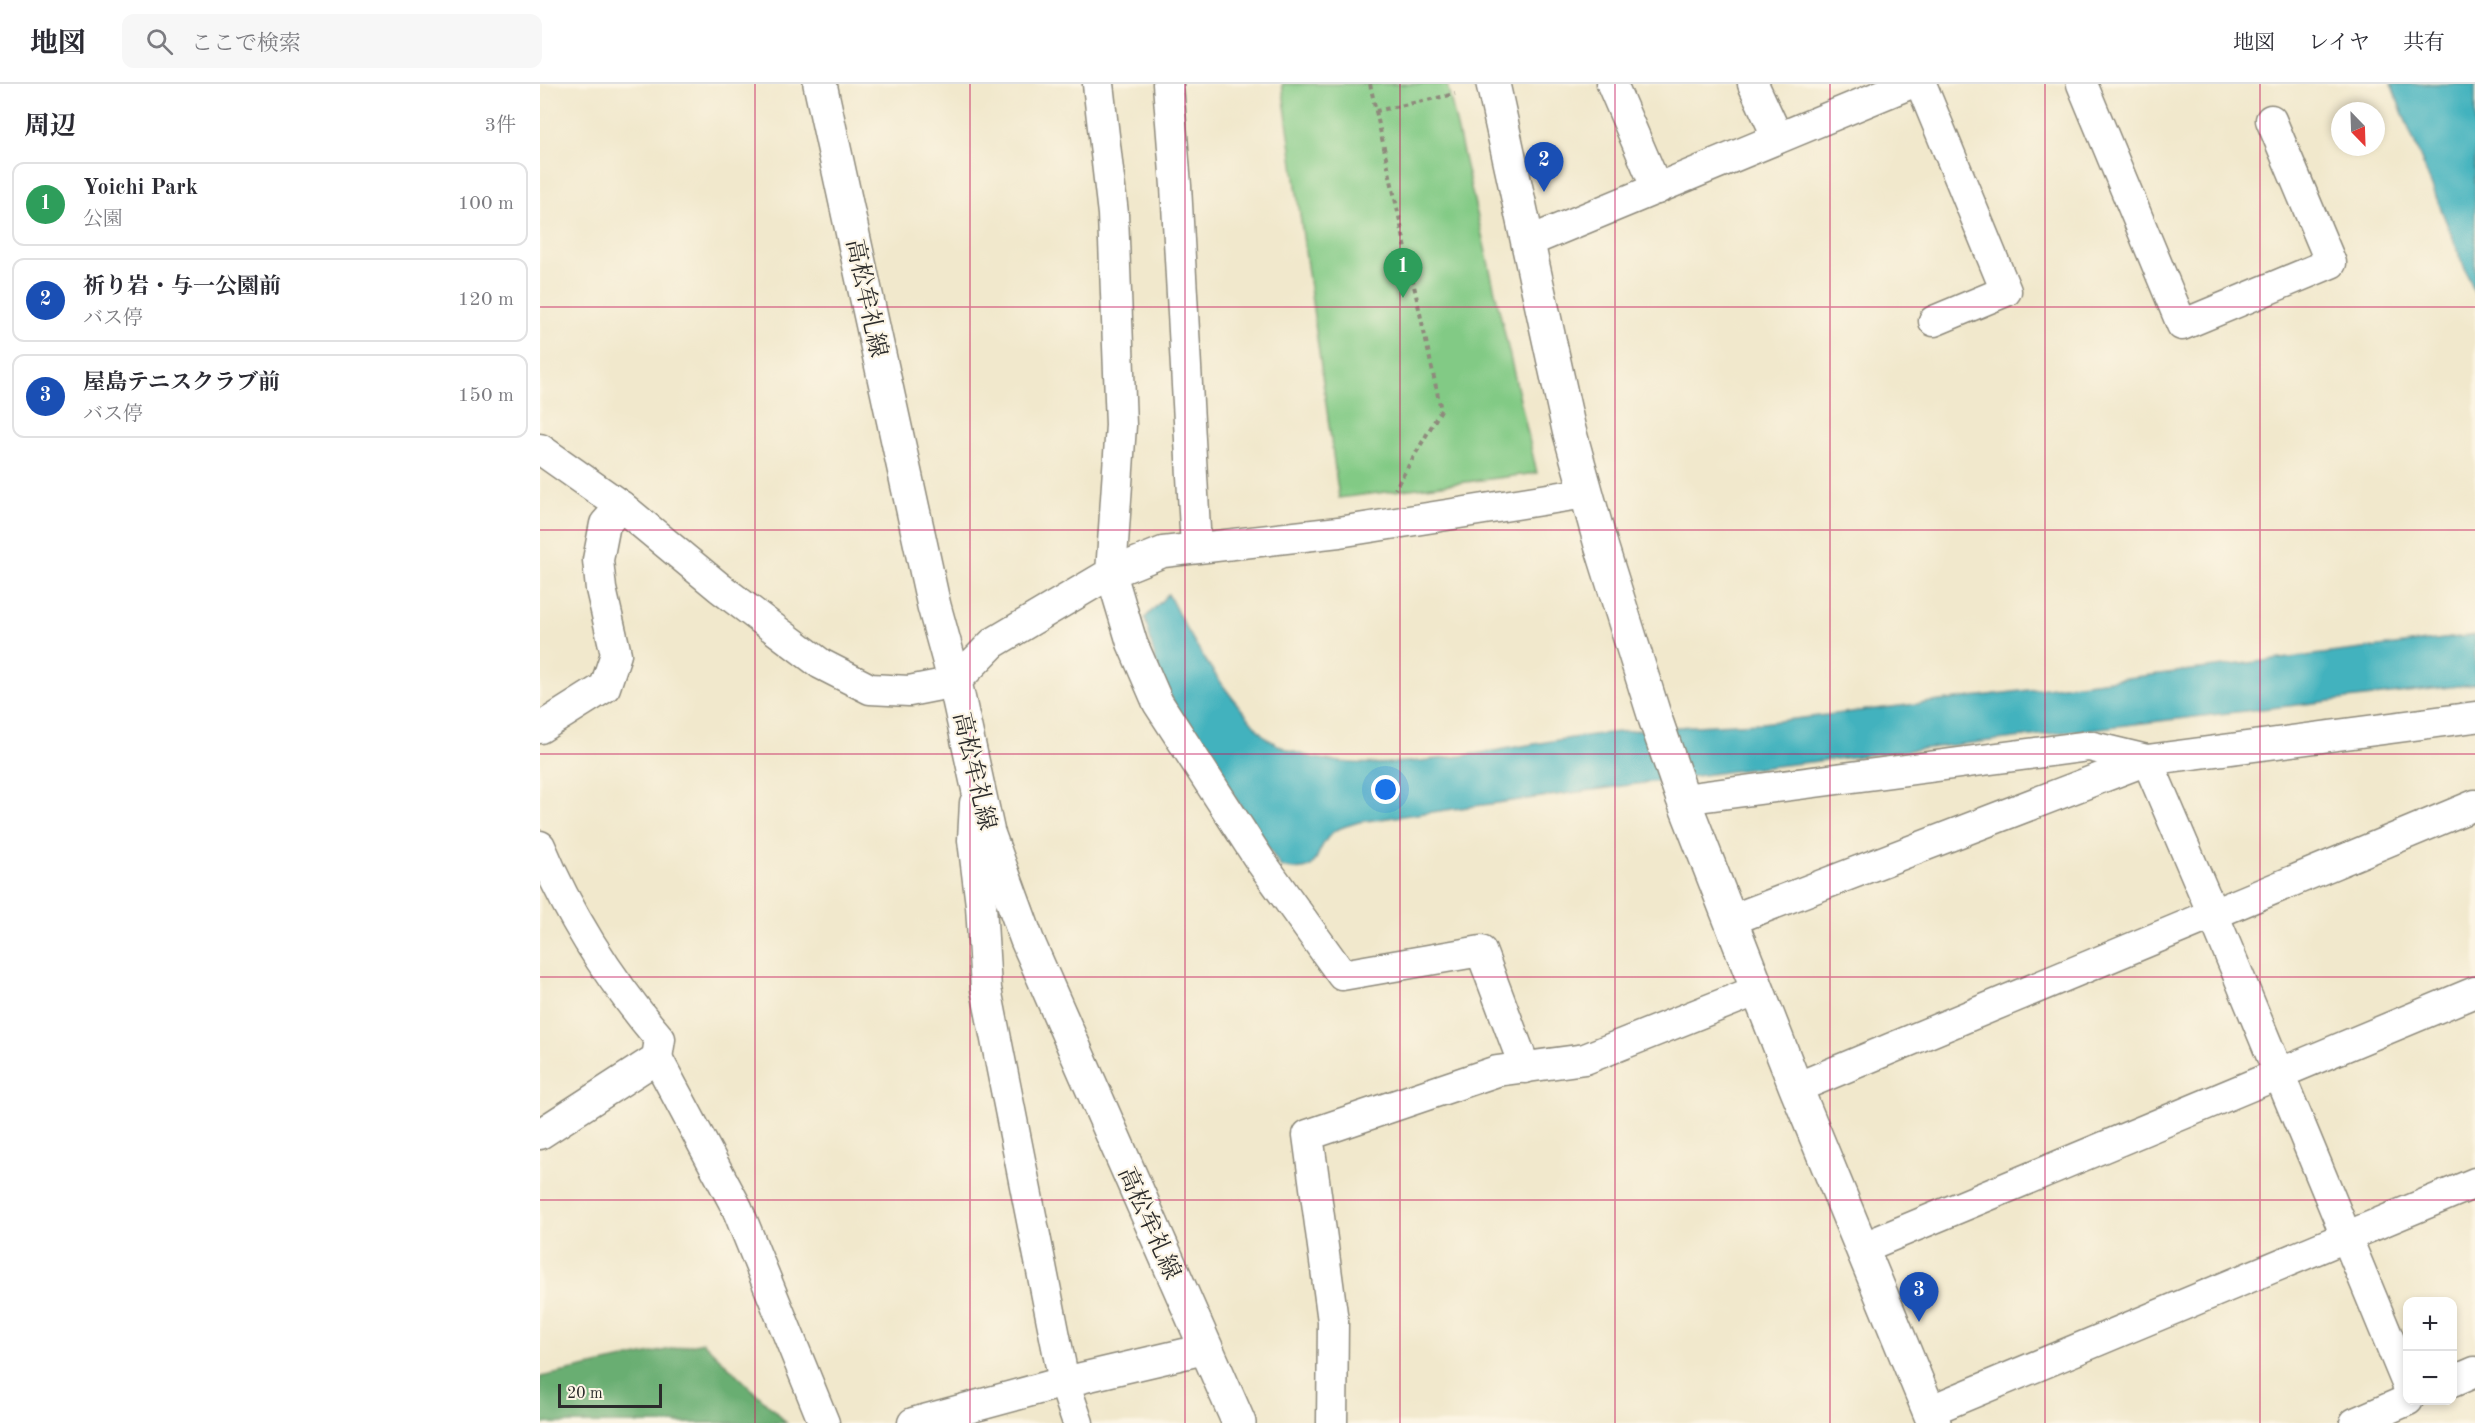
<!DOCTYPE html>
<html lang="ja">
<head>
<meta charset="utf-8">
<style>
	:root { --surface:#fff; --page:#f7f7f7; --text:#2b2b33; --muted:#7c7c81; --line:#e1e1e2; --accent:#0b8043 }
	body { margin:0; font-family:"Old Standard TT","Noto Serif JP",serif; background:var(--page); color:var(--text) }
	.controls { position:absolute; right:18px; bottom:18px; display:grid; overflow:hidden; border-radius:12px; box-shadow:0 3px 9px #0003 }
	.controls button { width:54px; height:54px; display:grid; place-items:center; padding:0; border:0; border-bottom:2px solid var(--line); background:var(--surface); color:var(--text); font:30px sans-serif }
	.compass { position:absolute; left:1791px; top:18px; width:54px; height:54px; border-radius:50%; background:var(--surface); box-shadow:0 3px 9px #0003; rotate:157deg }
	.scale { position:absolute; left:18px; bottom:15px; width:104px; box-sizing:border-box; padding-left:6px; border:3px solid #2b2b2b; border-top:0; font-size:16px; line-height:21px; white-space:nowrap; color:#2b2b2b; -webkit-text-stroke:4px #fcf5e5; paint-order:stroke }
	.you { position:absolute; left:846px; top:706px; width:21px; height:21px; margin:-15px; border:4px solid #fff; border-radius:50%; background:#1a73e8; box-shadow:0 0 0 9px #1a73e833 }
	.badge { display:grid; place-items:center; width:39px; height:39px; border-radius:50%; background:var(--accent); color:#fff; font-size:20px; font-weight:700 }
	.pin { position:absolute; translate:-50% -50px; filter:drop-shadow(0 2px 3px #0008) }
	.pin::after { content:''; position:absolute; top:32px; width:21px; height:18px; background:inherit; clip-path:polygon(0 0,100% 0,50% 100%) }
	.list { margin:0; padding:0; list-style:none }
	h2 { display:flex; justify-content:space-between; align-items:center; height:78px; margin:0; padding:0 24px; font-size:26px }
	h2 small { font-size:20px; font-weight:400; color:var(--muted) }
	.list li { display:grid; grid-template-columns:39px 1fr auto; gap:18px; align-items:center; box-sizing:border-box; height:84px; margin:0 12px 12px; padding:0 12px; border:2px solid var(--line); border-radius:12px }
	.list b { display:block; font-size:22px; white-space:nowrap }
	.list p { margin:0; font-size:20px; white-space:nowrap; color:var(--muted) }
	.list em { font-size:20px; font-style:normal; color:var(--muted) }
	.icon { flex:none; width:33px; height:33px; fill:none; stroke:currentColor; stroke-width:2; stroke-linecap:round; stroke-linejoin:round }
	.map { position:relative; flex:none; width:1935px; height:1339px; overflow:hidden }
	header { display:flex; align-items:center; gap:36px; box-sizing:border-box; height:84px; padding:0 30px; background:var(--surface); border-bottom:2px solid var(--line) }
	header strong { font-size:28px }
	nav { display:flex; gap:33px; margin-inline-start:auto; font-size:21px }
	.search { width:420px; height:54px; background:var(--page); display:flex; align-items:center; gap:15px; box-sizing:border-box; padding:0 21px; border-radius:12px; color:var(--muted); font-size:22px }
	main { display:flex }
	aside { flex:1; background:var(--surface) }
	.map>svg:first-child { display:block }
	.green { fill:#82ca85; stroke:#567a58; stroke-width:1.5 }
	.forest { fill:#69ae72; stroke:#4a6c4e; stroke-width:1.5 }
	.water { fill:#43b2be; stroke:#376e74; stroke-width:1.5 }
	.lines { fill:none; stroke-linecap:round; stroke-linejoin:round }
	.minor-casing { stroke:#8e8a7c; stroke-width:33 }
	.tertiary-casing { stroke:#8e8a7c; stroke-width:36 }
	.primary-casing { stroke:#8e8a7c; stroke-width:36 }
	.path { stroke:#8e8a7c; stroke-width:4; stroke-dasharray:4.5 4.5; stroke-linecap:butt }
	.minor { stroke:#fff; stroke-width:30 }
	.tertiary { stroke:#fff; stroke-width:33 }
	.primary { stroke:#fff; stroke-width:33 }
	.grid { fill:none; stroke:#c2185b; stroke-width:1.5; stroke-opacity:0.55 }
	.labels { text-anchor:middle; stroke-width:4.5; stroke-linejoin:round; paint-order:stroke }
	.street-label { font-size:24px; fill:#2b2b2b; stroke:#fcf5e5 }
</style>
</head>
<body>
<header>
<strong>地図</strong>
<div class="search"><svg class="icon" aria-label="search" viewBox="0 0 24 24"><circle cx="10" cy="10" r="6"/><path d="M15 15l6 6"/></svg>ここで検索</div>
<nav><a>地図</a><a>レイヤ</a><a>共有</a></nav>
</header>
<main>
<aside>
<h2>周辺<small>3件</small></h2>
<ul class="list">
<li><span class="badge" style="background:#2e9e5b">1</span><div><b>Yoichi Park</b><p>公園</p></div><em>100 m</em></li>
<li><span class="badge" style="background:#1a4fb4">2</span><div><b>祈り岩・与一公園前</b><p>バス停</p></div><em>120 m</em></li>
<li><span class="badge" style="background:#1a4fb4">3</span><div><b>屋島テニスクラブ前</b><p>バス停</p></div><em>150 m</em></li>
</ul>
</aside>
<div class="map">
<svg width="1935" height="1339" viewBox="0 0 1935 1339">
	<rect width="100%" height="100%" fill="#fcf5e5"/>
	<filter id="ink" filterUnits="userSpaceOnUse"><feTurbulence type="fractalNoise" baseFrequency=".0167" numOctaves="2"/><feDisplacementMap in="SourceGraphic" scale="12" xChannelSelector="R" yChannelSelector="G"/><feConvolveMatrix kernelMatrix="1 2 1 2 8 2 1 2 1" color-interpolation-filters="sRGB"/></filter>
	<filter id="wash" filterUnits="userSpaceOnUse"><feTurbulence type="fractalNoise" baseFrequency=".008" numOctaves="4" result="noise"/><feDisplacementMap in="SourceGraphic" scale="24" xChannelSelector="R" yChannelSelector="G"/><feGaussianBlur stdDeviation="1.35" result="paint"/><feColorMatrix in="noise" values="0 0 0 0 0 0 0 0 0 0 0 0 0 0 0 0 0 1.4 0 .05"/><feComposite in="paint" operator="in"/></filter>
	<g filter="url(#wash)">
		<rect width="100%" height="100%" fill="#f1e8cc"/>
		<path class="green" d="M 742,0 L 907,0 L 997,389 L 799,414 Z"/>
		<path class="forest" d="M 163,1258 L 247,1339 L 0,1339 L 0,1293 Z"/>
		<g class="water">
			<path d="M 1851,0 L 1935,0 L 1935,210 Z"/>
			<path d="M 628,510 C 651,555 674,593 707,632 C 713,639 720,650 728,655 C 804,706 958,663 1045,652 C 1103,644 1163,641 1222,639 L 1935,551 L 1935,600 L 1185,688 L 819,738 C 811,741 798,743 792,749 C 769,771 785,793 741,783 L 636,625 L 616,579 L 605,534 Z"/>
		</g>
	</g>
	<g filter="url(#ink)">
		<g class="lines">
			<defs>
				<g id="minor">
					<path d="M 628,0 L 636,102 L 656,464"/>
					<path d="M 1072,0 L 1117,105"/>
					<path d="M 1213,0 L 1238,54"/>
					<path d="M 1381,0 L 1466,207 L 1394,237"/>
					<path d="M 1542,0 L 1642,241 L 1791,179 L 1731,36"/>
					<path d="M 988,158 L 1369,0"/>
					<path d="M 0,365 L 81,422 L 180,504 L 281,580 L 330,605 L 369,607 L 415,598 L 453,559 L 571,489 L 581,341 L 573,130 L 558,0"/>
					<path d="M 0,644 L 65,603 L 76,570 L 61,505 L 58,476 L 65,440 L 81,422"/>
					<path d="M 1143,715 L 1549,662 L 1607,676 L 1673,830 L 1868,1302"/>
					<path d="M 435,719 L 433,756 L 441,821 L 446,905 L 524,1298 L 538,1339"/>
					<path d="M 0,762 C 30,834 70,896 120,955 L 117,974"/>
					<path d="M 1191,836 L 1607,676 L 1935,633"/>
					<path d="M 985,984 L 941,867 L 802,891 L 721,778 L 618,619 L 592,559 L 571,489 L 623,468 L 799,448 L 1046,409"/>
					<path d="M 1256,1004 L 1935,721"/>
					<path d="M 0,1050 L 117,974 L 197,1124 L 284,1339"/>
					<path d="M 1322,1164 L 1935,908"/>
					<path d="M 1912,1298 L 1935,1288"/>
					<path d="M 1389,1327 L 1935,1099"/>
					<path d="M 373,1339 L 524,1298 L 665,1265"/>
					<path d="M 792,1339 L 793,1237 L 768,1051 L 957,987 L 1045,975 L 1218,906"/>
					<path d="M 1815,1339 L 1868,1316"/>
				</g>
				<path id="tertiary" d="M 953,0 L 1029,346 L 1061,461 L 1115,634 L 1143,715 L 1256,1004 L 1394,1339"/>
				<path id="primary" d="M 280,0 L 394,522 L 415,598 L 448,749 L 487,856 L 699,1339"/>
			</defs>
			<use href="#minor" class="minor-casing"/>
			<use href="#tertiary" class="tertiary-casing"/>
			<use href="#primary" class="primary-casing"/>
			<g class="path">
				<path d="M 830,0 L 836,27 L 915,10"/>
				<path d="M 836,27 L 901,326 L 855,405"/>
			</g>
			<use href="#minor" class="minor"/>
			<use href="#tertiary" class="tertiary"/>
			<use href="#primary" class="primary"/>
		</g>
	</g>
	<path class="grid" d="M 215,0 L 215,1339M 430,0 L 430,1339M 645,0 L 645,1339M 860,0 L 860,1339M 1075,0 L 1075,1339M 1290,0 L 1290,1339M 1505,0 L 1505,1339M 1720,0 L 1720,1339M 0,223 L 1935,223M 0,446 L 1935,446M 0,670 L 1935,670M 0,893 L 1935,893M 0,1116 L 1935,1116"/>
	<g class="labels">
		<g class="street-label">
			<text transform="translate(327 214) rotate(78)" y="8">高松牟礼線</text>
			<text transform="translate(435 687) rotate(77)" y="8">高松牟礼線</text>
			<text transform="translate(610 1139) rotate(66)" y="8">高松牟礼線</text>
		</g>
	</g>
</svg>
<div class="controls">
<button>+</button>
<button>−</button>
</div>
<svg class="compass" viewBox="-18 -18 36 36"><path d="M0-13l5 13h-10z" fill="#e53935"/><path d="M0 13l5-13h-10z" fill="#7c7c81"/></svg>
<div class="scale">20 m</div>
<div class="you"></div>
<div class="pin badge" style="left:863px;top:214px;background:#2e9e5b">1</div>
<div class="pin badge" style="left:1004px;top:108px;background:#1a4fb4">2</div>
<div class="pin badge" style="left:1379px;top:1238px;background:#1a4fb4">3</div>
</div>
</main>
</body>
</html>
